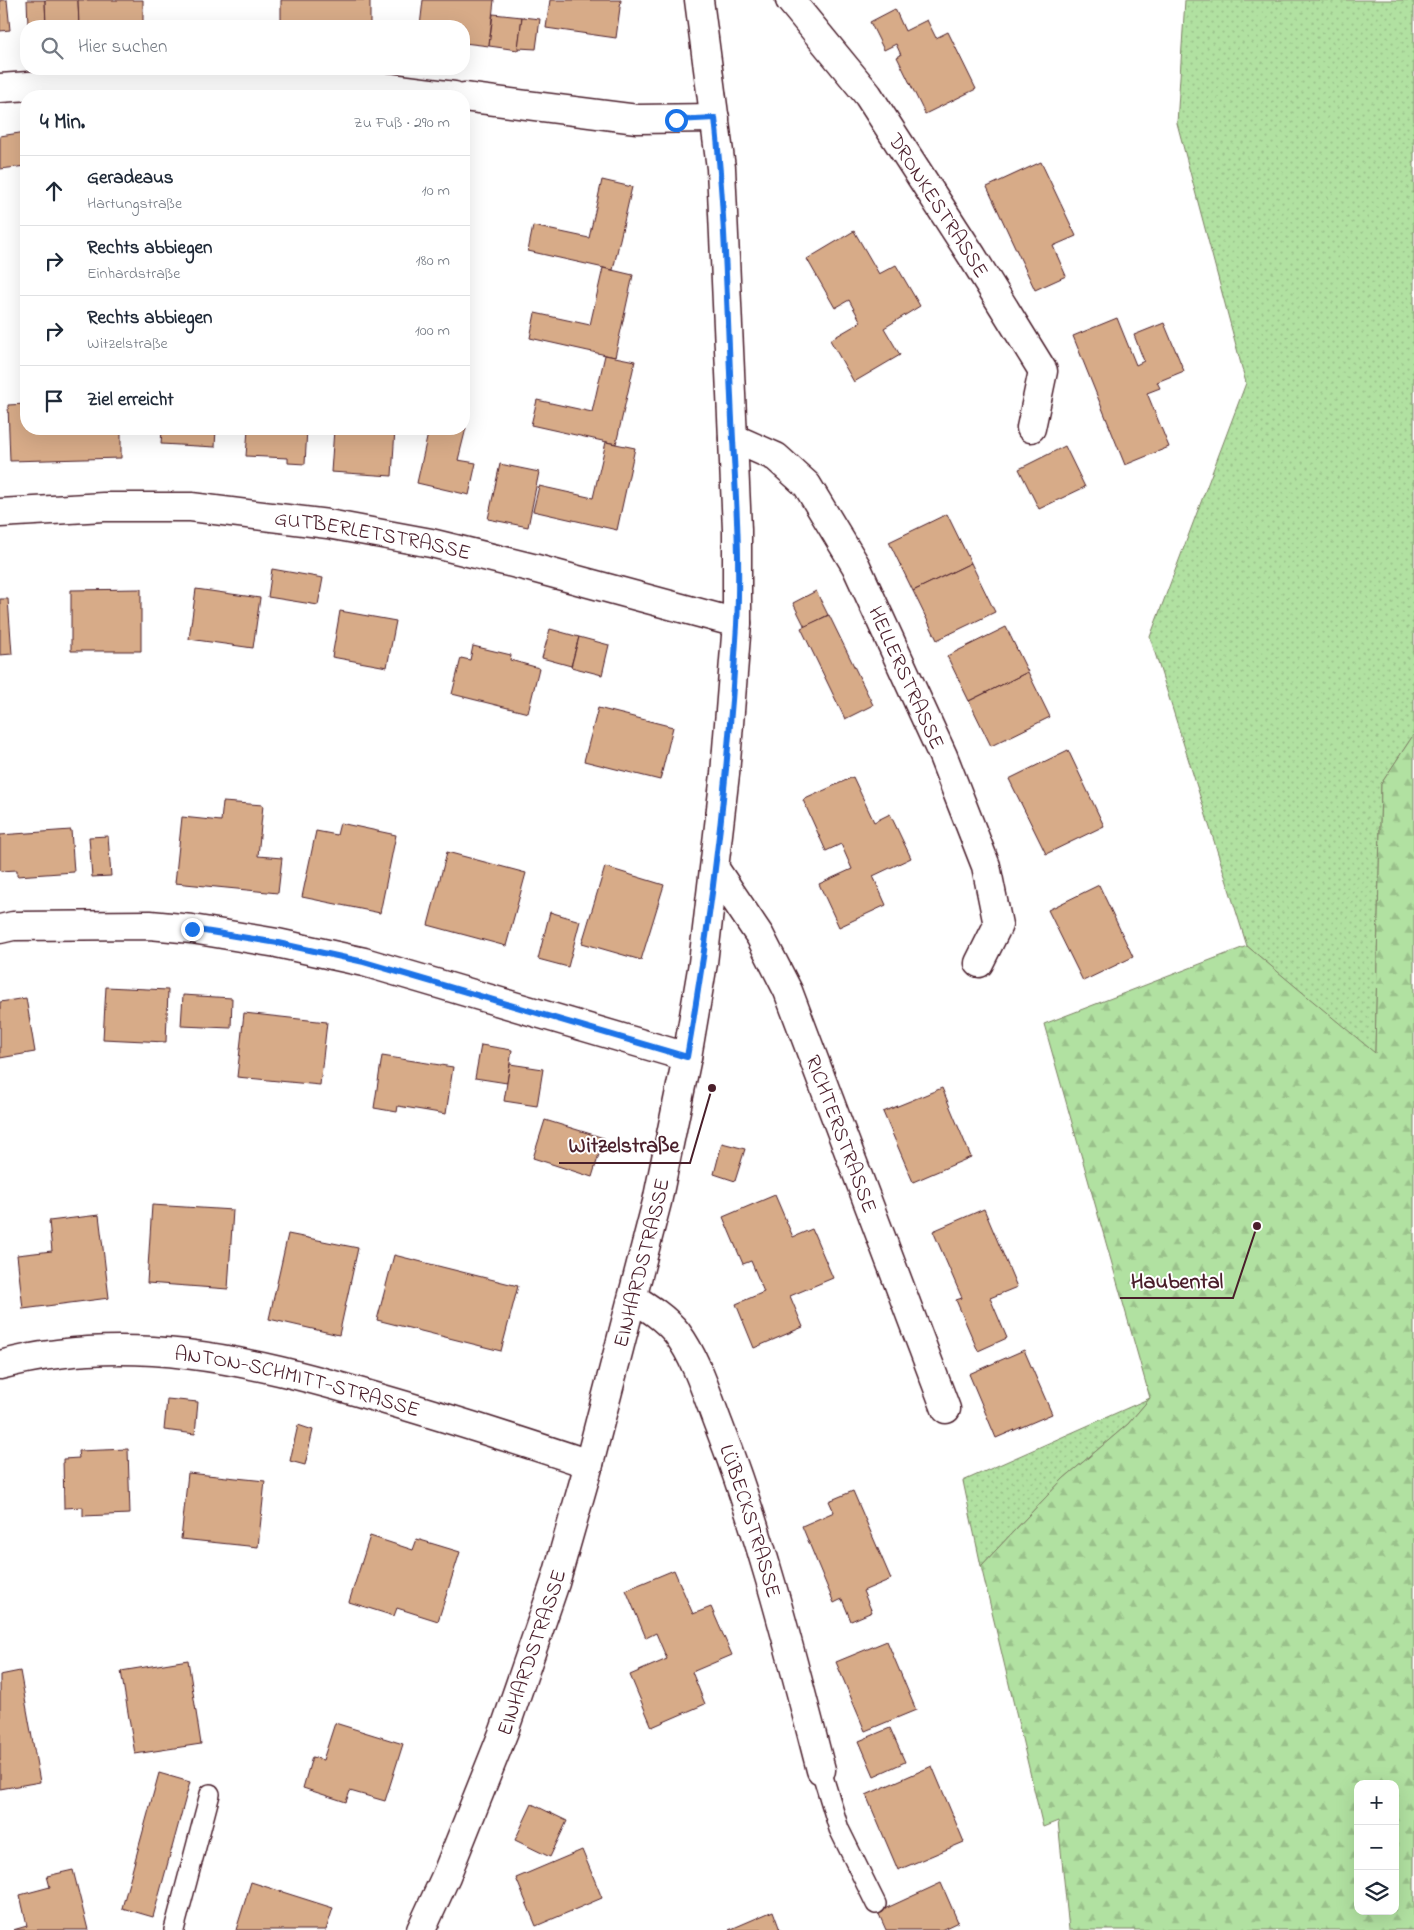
<!DOCTYPE html>
<html lang="de">
<head>
<meta charset="utf-8">
<style>
	:root { --surface:#fff; --page:#f6f6f7; --text:#1f2937; --muted:#747a83; --line:#e0e1e3 }
	body { margin:0; font-family:"Indie Flower",sans-serif; background:var(--page); color:var(--text) }
	.controls { position:absolute; right:15px; bottom:15px; display:grid; overflow:hidden; border-radius:10px; box-shadow:0 5px 20px #0002 }
	.controls button { width:45px; height:45px; display:grid; place-items:center; padding:0; border:0; border-bottom:1px solid var(--line); background:var(--surface); color:var(--text); font:25px sans-serif }
	.stop { position:absolute; width:15px; height:15px; margin:-11px; border:4px solid #1a73e8; border-radius:50%; background:#fff }
	.stop.end { background:#1a73e8; border-color:#fff; box-shadow:0 1px 5px #0008 }
	.list { margin:0; padding:0; list-style:none }
	h2 { display:flex; justify-content:space-between; align-items:center; height:65px; margin:0; padding:0 20px; font-size:21px }
	h2 small { font-size:16px; font-weight:400; color:var(--muted) }
	.list li { display:grid; grid-template-columns:32px 1fr auto; gap:15px; align-items:center; box-sizing:border-box; height:70px; padding:0 20px; border-top:1px solid var(--line) }
	.list b { display:block; font-size:19px; white-space:nowrap }
	.list p { margin:0; font-size:16px; white-space:nowrap; color:var(--muted) }
	.list em { font-size:16px; font-style:normal; color:var(--muted) }
	.icon { flex:none; width:28px; height:28px; fill:none; stroke:currentColor; stroke-width:2; stroke-linecap:round; stroke-linejoin:round }
	.map { position:relative; flex:none; width:1414px; height:1930px; overflow:hidden }
	.search { position:absolute; background:var(--surface); box-shadow:0 5px 20px #0002; left:20px; top:20px; width:450px; height:55px; display:flex; align-items:center; gap:12px; box-sizing:border-box; padding:0 18px; border-radius:20px; color:var(--muted); font-size:19px }
	.panel { position:absolute; background:var(--surface); box-shadow:0 5px 20px #0002; left:20px; top:90px; width:450px; height:345px; border-radius:20px }
	.map>svg:first-child { display:block }
	.green { fill:url(#green-dots); stroke:#7e8066 }
	.forest { fill:url(#forest-firs); stroke:#7e8066; fill-rule:evenodd }
	.building { fill:#d7ab88; stroke:#4a1f2b }
	.lines { fill:none; stroke-linecap:round; stroke-linejoin:round }
	.lane-casing { stroke:#4a1f2b; stroke-width:22 }
	.street-casing { stroke:#4a1f2b; stroke-width:31 }
	.lane { stroke:#fff; stroke-width:19 }
	.street { stroke:#fff; stroke-width:28 }
	.route { stroke:#1a73e8; stroke-width:6 }
	.labels { text-anchor:middle; stroke-width:4; stroke-linejoin:round; paint-order:stroke }
	.street-label { font-size:21px; fill:#4a1f2b; stroke:#fff }
	.leader { fill:none; stroke:#4a1f2b; stroke-width:2 }
	.callout-dot { fill:#4a1f2b; stroke:#fff; stroke-width:2 }
	.callout-label { font-size:22px; text-anchor:middle; font-weight:bold; fill:#4a1f2b; stroke:#fff; stroke-width:4; stroke-linejoin:round; paint-order:stroke }
</style>
</head>
<body>
<div class="map">
<svg width="1414" height="1930" viewBox="0 0 1414 1930">
	<defs>
		<pattern id="green-dots" width="8" height="8" patternUnits="userSpaceOnUse" patternTransform="scale(1.25)"><rect width="8" height="8" fill="#b1e1a1"/><path d="M2 2h.1M6 6h.1" fill="none" stroke="#9ac18b" stroke-width="1.8" stroke-linecap="round"/></pattern>
		<pattern id="forest-firs" width="22" height="20" patternUnits="userSpaceOnUse" patternTransform="scale(1.25)"><rect width="22" height="20" fill="#b1e1a1"/><path d="M5 1l3.5 6h-7zM16 11l3.5 6h-7z" fill="#9ac18b"/></pattern>
	</defs>
	<rect width="100%" height="100%" fill="#fff"/>
	<filter id="ink" filterUnits="userSpaceOnUse"><feTurbulence type="fractalNoise" baseFrequency=".02" numOctaves="2"/><feDisplacementMap in="SourceGraphic" scale="10" xChannelSelector="R" yChannelSelector="G"/><feConvolveMatrix kernelMatrix="1 2 1 2 8 2 1 2 1" color-interpolation-filters="sRGB"/></filter>
	<g filter="url(#ink)">
		<g class="green">
			<path d="M 1185,0 L 1414,0 L 1414,734 L 1381,784 L 1375,1054 L 1247,946 L 1150,637 L 1246,383 L 1177,123 Z"/>
			<path d="M 1150,1398 L 1128,1424 L 1063,1479 L 981,1566 L 963,1481 Z"/>
		</g>
		<path class="forest" d="M 1414,734 L 1414,1930 L 1069,1930 L 1058,1821 L 1043,1827 L 981,1566 L 1063,1479 L 1128,1424 L 1150,1398 L 1044,1024 L 1247,946 L 1375,1053 L 1381,784 ZM 1358,1784 L 1395,1784 L 1395,1911 L 1358,1911 Z"/>
		<g class="building">
			<path d="M 0,0 L 7,0 L 10,30 L 0,31 Z"/>
			<path d="M 27,0 L 45,0 L 46,26 L 28,26 Z"/>
			<path d="M 45,0 L 78,0 L 79,26 L 46,26 Z"/>
			<path d="M 78,0 L 143,0 L 143,23 L 79,26 Z"/>
			<path d="M 281,0 L 370,0 L 370,26 L 281,25 Z"/>
			<path d="M 423,0 L 494,0 L 489,46 L 464,43 L 464,26 L 420,26 Z"/>
			<path d="M 550,0 L 621,0 L 616,38 L 546,28 Z"/>
			<path d="M 895,9 L 905,31 L 927,20 L 936,38 L 948,32 L 976,89 L 925,114 L 897,57 L 901,55 L 896,44 L 884,50 L 870,22 Z"/>
			<path d="M 493,14 L 522,17 L 518,50 L 489,46 Z"/>
			<path d="M 522,17 L 540,19 L 536,49 L 518,48 Z"/>
			<path d="M 26,132 L 26,166 L 0,169 L 0,136 Z"/>
			<path d="M 1041,162 L 1076,236 L 1053,246 L 1066,276 L 1035,290 L 987,187 Z"/>
			<path d="M 602,180 L 632,187 L 613,270 L 528,251 L 533,226 L 589,238 Z"/>
			<path d="M 854,231 L 879,274 L 896,265 L 920,306 L 884,328 L 900,355 L 854,382 L 830,340 L 861,322 L 849,300 L 835,308 L 807,259 Z"/>
			<path d="M 603,268 L 633,275 L 615,357 L 530,338 L 535,313 L 590,325 Z"/>
			<path d="M 1117,318 L 1136,365 L 1144,361 L 1134,335 L 1164,323 L 1184,371 L 1157,382 L 1160,388 L 1147,393 L 1169,447 L 1125,465 L 1073,336 Z"/>
			<path d="M 605,355 L 635,361 L 616,444 L 531,425 L 537,400 L 592,412 Z"/>
			<path d="M 26,404 L 26,429 L 121,429 L 121,458 L 10,461 L 8,405 Z"/>
			<path d="M 464,427 L 466,428 L 458,460 L 476,463 L 469,495 L 417,483 L 429,429 Z"/>
			<path d="M 162,429 L 216,429 L 215,447 L 161,444 Z"/>
			<path d="M 248,429 L 307,429 L 305,464 L 288,463 L 288,458 L 246,456 Z"/>
			<path d="M 334,429 L 395,429 L 392,476 L 331,472 Z"/>
			<path d="M 606,442 L 635,448 L 617,530 L 533,511 L 539,486 L 593,498 Z"/>
			<path d="M 1065,446 L 1085,487 L 1039,509 L 1019,469 Z"/>
			<path d="M 500,464 L 539,472 L 528,527 L 488,519 Z"/>
			<path d="M 947,514 L 971,563 L 913,591 L 889,542 Z"/>
			<path d="M 971,563 L 995,612 L 937,640 L 913,591 Z"/>
			<path d="M 272,569 L 323,578 L 318,605 L 268,597 Z"/>
			<path d="M 141,589 L 141,651 L 71,651 L 71,590 Z"/>
			<path d="M 196,589 L 260,598 L 253,648 L 189,639 Z"/>
			<path d="M 816,591 L 828,615 L 805,627 L 793,603 Z"/>
			<path d="M 0,599 L 8,599 L 12,654 L 0,655 Z"/>
			<path d="M 340,611 L 396,621 L 387,667 L 332,657 Z"/>
			<path d="M 829,615 L 873,705 L 845,719 L 801,628 Z"/>
			<path d="M 1006,627 L 1028,672 L 969,701 L 947,656 Z"/>
			<path d="M 550,629 L 579,637 L 571,666 L 542,658 Z"/>
			<path d="M 579,637 L 609,645 L 602,675 L 571,667 Z"/>
			<path d="M 473,646 L 511,655 L 510,660 L 539,668 L 528,713 L 452,694 L 461,658 L 470,660 Z"/>
			<path d="M 1028,672 L 1050,717 L 991,746 L 969,701 Z"/>
			<path d="M 598,708 L 673,727 L 660,780 L 584,761 Z"/>
			<path d="M 1068,750 L 1104,826 L 1046,854 L 1009,779 Z"/>
			<path d="M 853,777 L 874,822 L 890,814 L 911,858 L 873,876 L 886,905 L 839,927 L 819,884 L 852,869 L 841,844 L 826,851 L 803,800 Z"/>
			<path d="M 223,802 L 263,805 L 258,856 L 282,858 L 278,893 L 175,883 L 182,817 L 221,821 Z"/>
			<path d="M 340,823 L 396,835 L 380,913 L 302,897 L 316,831 L 337,835 Z"/>
			<path d="M 71,830 L 74,872 L 17,876 L 17,870 L 0,871 L 0,835 Z"/>
			<path d="M 108,836 L 111,876 L 92,877 L 89,837 Z"/>
			<path d="M 447,852 L 526,873 L 506,946 L 428,925 Z"/>
			<path d="M 605,867 L 664,885 L 641,960 L 582,943 Z"/>
			<path d="M 1099,885 L 1133,957 L 1083,981 L 1048,910 Z"/>
			<path d="M 550,912 L 580,921 L 568,967 L 538,959 Z"/>
			<path d="M 106,987 L 168,990 L 166,1042 L 103,1039 Z"/>
			<path d="M 183,995 L 232,998 L 231,1028 L 181,1026 Z"/>
			<path d="M 26,998 L 35,1052 L 0,1058 L 0,1002 Z"/>
			<path d="M 244,1013 L 327,1022 L 320,1085 L 237,1077 Z"/>
			<path d="M 481,1045 L 512,1050 L 507,1083 L 475,1078 Z"/>
			<path d="M 382,1056 L 453,1067 L 446,1114 L 398,1106 L 397,1112 L 374,1108 Z"/>
			<path d="M 510,1064 L 543,1069 L 537,1106 L 504,1101 Z"/>
			<path d="M 942,1088 L 971,1157 L 913,1182 L 883,1112 Z"/>
			<path d="M 545,1120 L 604,1138 L 592,1177 L 533,1158 Z"/>
			<path d="M 722,1143 L 745,1149 L 735,1181 L 714,1174 Z"/>
			<path d="M 775,1195 L 793,1237 L 812,1229 L 833,1278 L 790,1296 L 803,1327 L 754,1348 L 736,1304 L 764,1292 L 751,1261 L 743,1264 L 723,1217 Z"/>
			<path d="M 152,1205 L 233,1210 L 228,1289 L 147,1283 Z"/>
			<path d="M 984,1209 L 1017,1287 L 990,1298 L 1007,1338 L 978,1351 L 956,1300 L 962,1298 L 933,1231 Z"/>
			<path d="M 99,1215 L 109,1298 L 23,1309 L 17,1255 L 52,1251 L 49,1221 Z"/>
			<path d="M 288,1234 L 358,1248 L 339,1335 L 269,1319 Z"/>
			<path d="M 394,1255 L 518,1286 L 501,1351 L 377,1320 Z"/>
			<path d="M 1024,1350 L 1052,1414 L 996,1438 L 969,1374 Z"/>
			<path d="M 167,1399 L 198,1402 L 195,1434 L 164,1430 Z"/>
			<path d="M 298,1425 L 313,1430 L 305,1465 L 290,1461 Z"/>
			<path d="M 128,1449 L 130,1514 L 83,1516 L 83,1507 L 64,1508 L 63,1459 L 79,1458 L 78,1451 Z"/>
			<path d="M 188,1473 L 265,1481 L 258,1547 L 181,1539 Z"/>
			<path d="M 853,1491 L 891,1579 L 863,1591 L 872,1612 L 851,1621 L 842,1599 L 834,1603 L 802,1526 L 834,1512 L 829,1501 Z"/>
			<path d="M 370,1536 L 413,1550 L 417,1539 L 460,1552 L 438,1621 L 397,1608 L 394,1616 L 349,1602 Z"/>
			<path d="M 674,1570 L 693,1614 L 711,1607 L 732,1655 L 692,1672 L 705,1704 L 652,1727 L 630,1675 L 667,1659 L 656,1633 L 646,1638 L 626,1590 Z"/>
			<path d="M 887,1641 L 916,1710 L 865,1731 L 836,1662 Z"/>
			<path d="M 188,1660 L 201,1744 L 135,1754 L 121,1671 Z"/>
			<path d="M 20,1671 L 40,1782 L 0,1789 L 0,1675 Z"/>
			<path d="M 335,1723 L 403,1744 L 385,1801 L 350,1791 L 346,1802 L 303,1788 L 312,1757 L 323,1760 Z"/>
			<path d="M 890,1728 L 905,1762 L 874,1776 L 859,1741 Z"/>
			<path d="M 932,1766 L 964,1842 L 898,1870 L 866,1795 Z"/>
			<path d="M 159,1773 L 190,1782 L 153,1917 L 122,1908 Z"/>
			<path d="M 532,1804 L 567,1821 L 550,1857 L 515,1840 Z"/>
			<path d="M 582,1850 L 602,1898 L 536,1926 L 516,1878 Z"/>
			<path d="M 73,1870 L 88,1930 L 13,1930 L 27,1926 L 20,1895 L 50,1887 L 47,1876 Z"/>
			<path d="M 251,1882 L 333,1908 L 326,1930 L 236,1930 Z"/>
			<path d="M 941,1883 L 958,1922 L 941,1930 L 886,1930 L 878,1912 Z"/>
			<path d="M 773,1911 L 780,1930 L 729,1930 Z"/>
		</g>
		<g class="lines">
			<defs>
				<g id="lane">
					<path d="M 821,1770 L 839,1829 L 876,1904"/>
					<path d="M 174,1930 L 210,1794"/>
				</g>
				<g id="street">
					<path id="s1" d="M 790,0 L 868,95 L 972,256 L 1043,371 L 1031,428"/>
					<path d="M 0,88 L 143,78 L 248,80 L 352,83 L 454,96"/>
					<path d="M 464,97 L 637,119 L 715,118"/>
					<path id="s2" d="M 733,438 L 776,457 L 807,485 L 856,566 L 943,756 L 986,866 L 998,925 L 979,963"/>
					<path id="s3" d="M 0,513 L 104,507 L 191,507 L 328,524 L 431,543 L 533,568 L 737,623"/>
					<path id="s4" d="M 715,869 L 760,936 L 788,991 L 946,1409"/>
					<path d="M 0,929 L 13,926 L 150,925 L 192,929 L 277,943 L 364,962 L 687,1057"/>
					<path id="s5" d="M 633,1298 C 649,1308 665,1318 677,1333 C 697,1360 707,1395 719,1426 C 762,1538 791,1654 821,1770"/>
					<path id="s6" d="M 0,1365 C 128,1331 249,1360 372,1396 C 445,1417 517,1440 589,1464"/>
					<path id="s7" d="M 421,1930 L 446,1876 L 504,1731 L 555,1583 L 589,1464 L 657,1202 L 687,1057 L 703,963 L 725,774 L 737,623 L 737,530 L 721,168 L 699,0"/>
				</g>
			</defs>
			<use href="#lane" class="lane-casing"/>
			<use href="#street" class="street-casing"/>
			<use href="#lane" class="lane"/>
			<use href="#street" class="street"/>
		</g>
	</g>
	<g class="lines" filter="url(#ink)">
		<path class="route" d="M 192,929 L 278,943 L 364,962 L 687,1057 C 712,914 729,770 737,625 C 741,549 734,473 731,397 C 727,304 725,211 715,118 L 676,120"/>
	</g>
	<g class="labels">
		<g class="street-label">
			<text dy="7" stroke="none"><textPath href="#s1" startOffset="254">DRONKESTRASSE</textPath></text>
			<text dy="7" stroke="none"><textPath href="#s3" startOffset="375">GUTBERLETSTRASSE</textPath></text>
			<text dy="7" stroke="none"><textPath href="#s2" startOffset="306">HELLERSTRASSE</textPath></text>
			<text dy="7" stroke="none"><textPath href="#s4" startOffset="295">RICHTERSTRASSE</textPath></text>
			<text dy="7" stroke="none"><textPath href="#s7" startOffset="704">EINHARDSTRASSE</textPath></text>
			<text dy="7" stroke="none"><textPath href="#s6" startOffset="302">ANTON-SCHMITT-STRASSE</textPath></text>
			<text dy="7" stroke="none"><textPath href="#s5" startOffset="259">LÜBECKSTRASSE</textPath></text>
			<text dy="7" stroke="none"><textPath href="#s7" startOffset="299">EINHARDSTRASSE</textPath></text>
		</g>
	</g>
	<path class="leader" d="M712 1088L690 1163H559M1257 1226L1233 1298H1120"/>
	<g class="callout-dot">
		<circle cx="712" cy="1088" r="5"/>
		<circle cx="1257" cy="1226" r="5"/>
	</g>
	<g class="callout-label">
		<text x="624" y="1152">Witzelstraße</text>
		<text x="1177" y="1288">Haubental</text>
	</g>
</svg>
<div class="controls">
<button>+</button>
<button>−</button>
<button><svg class="icon" aria-label="layers" viewBox="0 0 24 24"><path d="M12 4l9 5-9 5-9-5zM3 14l9 5 9-5"/></svg></button>
</div>
<div class="stop" style="left:676px;top:120px"></div>
<div class="stop end" style="left:192px;top:929px"></div>
<div class="search"><svg class="icon" aria-label="search" viewBox="0 0 24 24"><circle cx="10" cy="10" r="6"/><path d="M15 15l6 6"/></svg>Hier suchen</div>
<section class="panel">
<h2>4 Min.<small>Zu Fuß · 290 m</small></h2>
<ul class="list">
<li><svg class="icon" aria-label="ahead" viewBox="0 0 24 24"><path d="M12 20V5M6 11l6-6 6 6"/></svg><div><b>Geradeaus</b><p>Hartungstraße</p></div><em>10 m</em></li>
<li><svg class="icon" aria-label="right" viewBox="0 0 24 24"><path d="M7 20v-9h11M14 6l5 5-5 5"/></svg><div><b>Rechts abbiegen</b><p>Einhardstraße</p></div><em>180 m</em></li>
<li><svg class="icon" aria-label="right" viewBox="0 0 24 24"><path d="M7 20v-9h11M14 6l5 5-5 5"/></svg><div><b>Rechts abbiegen</b><p>Witzelstraße</p></div><em>100 m</em></li>
<li><svg class="icon" aria-label="arrive" viewBox="0 0 24 24"><path d="M6 21V4h12l-3 4 3 4H6"/></svg><div><b>Ziel erreicht</b></div></li>
</ul>
</section>
</div>
</body>
</html>
